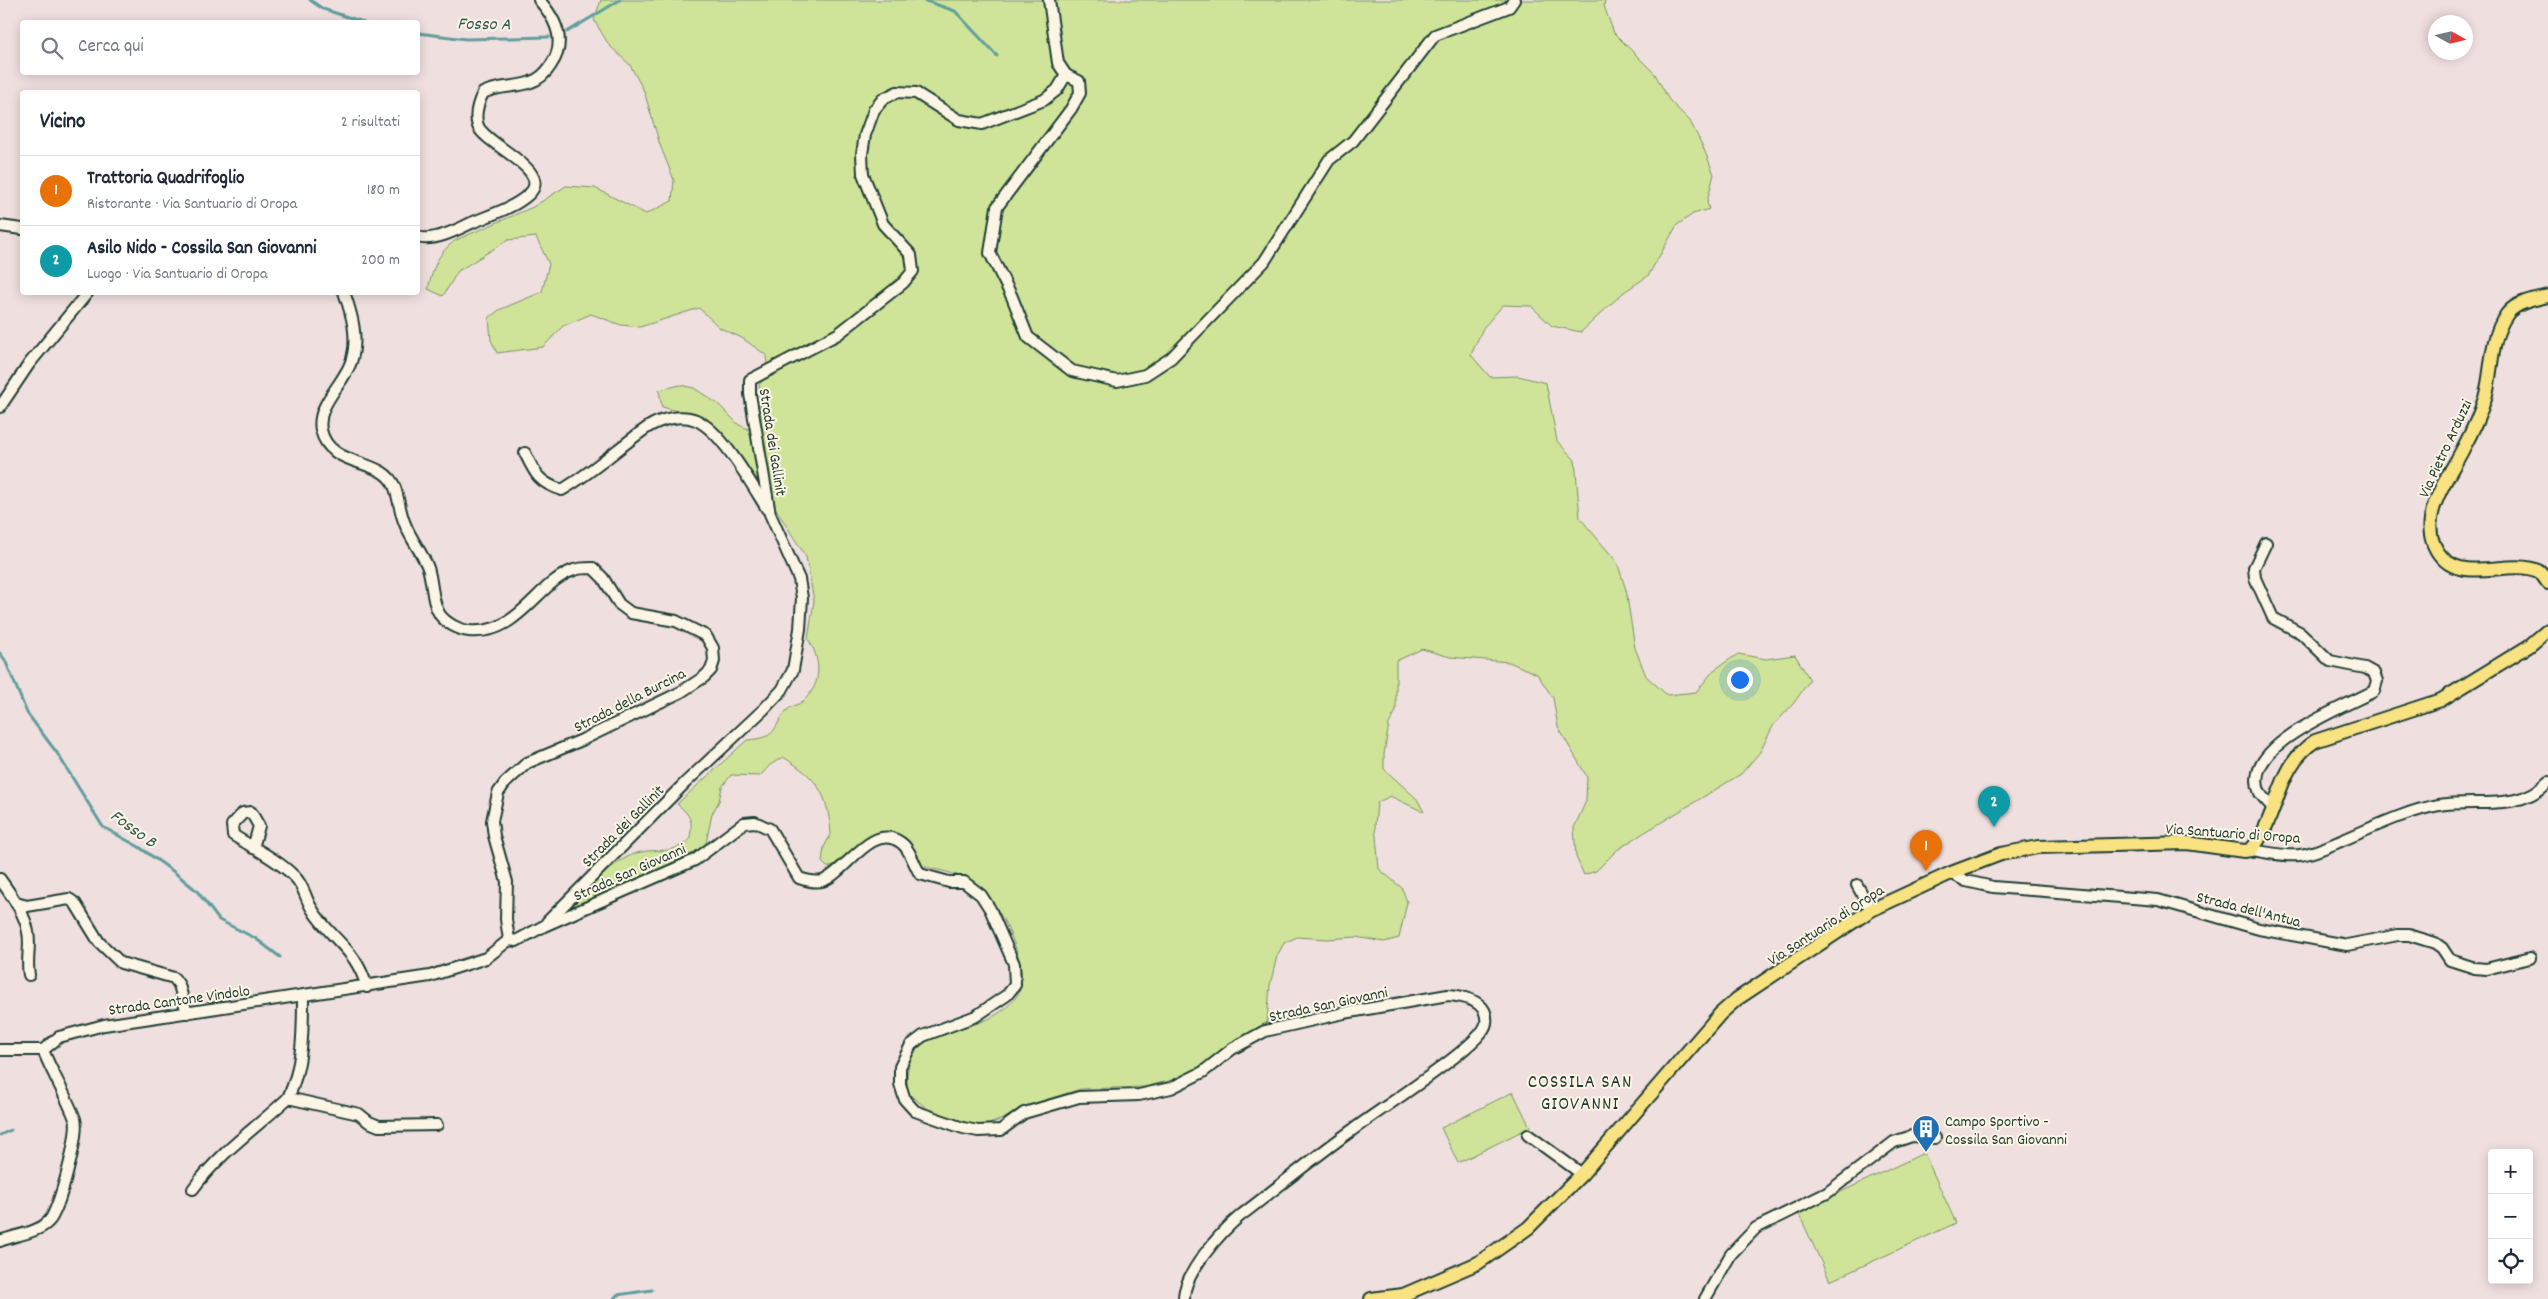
<!DOCTYPE html>
<html lang="it">
<head>
<meta charset="utf-8">
<style>
	:root { --surface:#fff; --page:#f6f6f7; --text:#1f2937; --muted:#747a83; --line:#e0e1e3; --accent:#2563eb }
	body { margin:0; font-family:Dekko,sans-serif; background:var(--page); color:var(--text) }
	.controls { position:absolute; right:15px; bottom:15px; display:grid; overflow:hidden; border-radius:5px; box-shadow:0 2px 12px #0003 }
	.controls button { width:45px; height:45px; display:grid; place-items:center; padding:0; border:0; border-bottom:1px solid var(--line); background:var(--surface); color:var(--text); font:25px sans-serif }
	.compass { position:absolute; left:2428px; top:15px; width:45px; height:45px; border-radius:50%; background:var(--surface); box-shadow:0 2px 12px #0003; rotate:98deg }
	.you { position:absolute; left:1739px; top:679px; width:18px; height:18px; margin:-12px; border:4px solid #fff; border-radius:50%; background:#1a73e8; box-shadow:0 0 0 8px #1a73e833 }
	.badge { display:grid; place-items:center; width:32px; height:32px; border-radius:50%; background:var(--accent); color:#fff; font-size:16px; font-weight:700 }
	.pin { position:absolute; translate:-50% -41px; filter:drop-shadow(0 1px 2px #0008) }
	.pin::after { content:''; position:absolute; top:26px; width:18px; height:15px; background:inherit; clip-path:polygon(0 0,100% 0,50% 100%) }
	.list { margin:0; padding:0; list-style:none }
	h2 { display:flex; justify-content:space-between; align-items:center; height:65px; margin:0; padding:0 20px; font-size:21px }
	h2 small { font-size:16px; font-weight:400; color:var(--muted) }
	.list li { display:grid; grid-template-columns:32px 1fr auto; gap:15px; align-items:center; box-sizing:border-box; height:70px; padding:0 20px; border-top:1px solid var(--line) }
	.list b { display:block; font-size:19px; white-space:nowrap }
	.list p { margin:0; font-size:16px; white-space:nowrap; color:var(--muted) }
	.list em { font-size:16px; font-style:normal; color:var(--muted) }
	.icon { flex:none; width:28px; height:28px; fill:none; stroke:currentColor; stroke-width:2; stroke-linecap:round; stroke-linejoin:round }
	.map { position:relative; flex:none; width:2548px; height:1299px; overflow:hidden }
	.search { position:absolute; background:var(--surface); box-shadow:0 2px 12px #0003; left:20px; top:20px; width:400px; height:55px; display:flex; align-items:center; gap:12px; box-sizing:border-box; padding:0 18px; border-radius:5px; color:var(--muted); font-size:19px }
	.panel { position:absolute; background:var(--surface); box-shadow:0 2px 12px #0003; left:20px; top:90px; width:400px; height:205px; border-radius:5px }
	.map>svg:first-child { display:block }
	.green { fill:#cfe499; stroke:#779066 }
	.lines { fill:none; stroke-linecap:round; stroke-linejoin:round }
	.stream { stroke:#619e9e; stroke-width:3 }
	.minor-casing { stroke:#1f3d34; stroke-width:14 }
	.major-casing { stroke:#1f3d34; stroke-width:16 }
	.minor { stroke:#fcf5e5; stroke-width:10 }
	.major { stroke:#f8e281; stroke-width:12 }
	.labels { text-anchor:middle; stroke-width:4; stroke-linejoin:round; paint-order:stroke }
	.street-label { font-size:16px; fill:#1f3d34; stroke:#fcf5e5 }
	.poi-label { font-size:16px; fill:#1f3d34; stroke:#fcf5e5; text-anchor:start }
	.water-label { font-size:18px; font-style:italic; fill:#355d57; stroke:#fcf5e5 }
	.quarter-label { font-size:19px; letter-spacing:1px; fill:#1f3d34; stroke:#fcf5e5 }
</style>
</head>
<body>
<div class="map">
<svg width="2548" height="1299" viewBox="0 0 2548 1299">
	<rect width="100%" height="100%" fill="#f0dfdf"/>
	<filter id="ink" filterUnits="userSpaceOnUse"><feTurbulence type="fractalNoise" baseFrequency=".02" numOctaves="2"/><feDisplacementMap in="SourceGraphic" scale="10" xChannelSelector="R" yChannelSelector="G"/><feConvolveMatrix kernelMatrix="1 2 1 2 8 2 1 2 1" color-interpolation-filters="sRGB"/></filter>
	<g filter="url(#ink)">
		<g class="green">
			<path d="M 601,0 L 1605,0 L 1604,6 L 1614,33 L 1655,74 L 1669,100 L 1690,121 L 1703,147 L 1714,174 L 1707,202 L 1709,209 L 1693,214 L 1677,225 L 1648,276 L 1624,292 L 1581,332 L 1552,326 L 1531,306 L 1503,305 L 1483,328 L 1471,355 L 1490,377 L 1518,376 L 1546,383 L 1557,441 L 1575,460 L 1580,518 L 1617,562 L 1626,590 L 1635,648 L 1646,676 L 1667,695 L 1696,692 L 1714,670 L 1738,654 L 1766,659 L 1795,655 L 1810,680 L 1793,704 L 1773,726 L 1760,752 L 1741,774 L 1642,834 L 1617,850 L 1596,871 L 1584,875 L 1576,857 L 1574,828 L 1586,801 L 1587,777 L 1558,727 L 1553,698 L 1537,674 L 1509,662 L 1450,657 L 1422,649 L 1396,661 L 1396,711 L 1389,724 L 1384,754 L 1384,769 L 1417,799 L 1424,812 L 1390,796 L 1377,803 L 1375,825 L 1379,869 L 1402,888 L 1407,902 L 1399,938 L 1384,942 L 1356,937 L 1327,939 L 1297,937 L 1284,943 L 1277,956 L 1270,985 L 1267,1022 L 1190,1073 L 1169,1081 L 1143,1087 L 1081,1089 L 1026,1106 L 1003,1119 L 989,1124 L 974,1125 L 929,1110 L 909,1094 C 905,1078 907,1059 919,1047 C 938,1029 976,1029 999,1013 C 1006,1008 1014,1001 1018,994 C 1033,969 998,900 977,885 C 959,872 940,872 920,865 C 899,807 864,840 831,867 L 827,867 L 822,862 L 824,847 L 831,834 C 828,794 818,778 783,757 L 770,765 L 760,776 L 731,775 L 722,787 L 719,801 L 712,814 L 706,843 L 687,858 L 571,907 C 591,888 613,858 641,852 C 661,848 671,855 689,840 C 694,823 691,815 677,804 L 747,740 C 779,737 770,731 787,710 C 791,706 799,705 803,701 C 823,684 821,659 808,639 L 814,601 L 806,557 L 759,482 L 728,441 L 704,421 L 690,414 L 662,407 L 659,390 L 680,385 L 694,388 L 718,404 L 739,425 L 753,431 L 761,419 L 759,385 L 768,374 L 766,355 L 742,338 L 720,328 L 699,308 L 640,327 L 621,325 L 591,314 L 563,326 L 543,347 L 497,353 L 491,340 L 489,318 L 499,310 L 542,292 L 549,264 L 536,237 L 508,240 L 458,271 L 443,296 L 428,289 C 433,269 437,253 456,240 L 533,207 L 566,186 L 595,188 L 646,214 L 672,201 L 674,180 L 660,145 L 644,91 L 630,65 L 609,45 L 594,20 Z"/>
			<path d="M 1513,1092 L 1530,1127 L 1458,1163 L 1441,1128 Z"/>
			<path d="M 1924,1153 L 1956,1223 L 1830,1281 L 1798,1212 Z"/>
		</g>
		<g class="lines">
			<g class="stream">
				<path d="M 310,0 L 323,9 L 363,22"/>
				<path d="M 923,0 L 955,11 L 997,56"/>
				<path d="M 567,32 L 620,0"/>
				<path d="M 418,33 L 466,39 L 549,37"/>
				<path d="M 0,653 L 5,660 L 27,713 L 57,753 L 103,827 L 139,847 L 174,872 L 197,891 L 219,920 L 255,938 L 280,957"/>
				<path d="M 0,1135 L 11,1130"/>
				<path d="M 614,1299 L 617,1295 L 652,1290"/>
			</g>
			<defs>
				<g id="minor">
					<path d="M 1066,75 L 1079,81 L 1080,93 L 1071,109 L 997,207 L 990,253 L 1012,297 L 1028,337 L 1072,371 L 1117,381 L 1145,375 L 1171,358 L 1264,262 L 1329,160 L 1353,141 L 1435,35 L 1509,7 L 1514,0"/>
					<path d="M 0,226 L 22,229"/>
					<path d="M 418,237 C 432,242 455,231 469,224 C 487,216 512,209 528,195 C 556,171 485,145 478,126 C 474,115 478,103 483,93 C 498,85 516,88 531,82 C 540,79 546,73 551,65 C 567,42 556,19 539,0"/>
					<path d="M 344,292 C 352,315 359,338 351,362 C 343,385 316,405 321,430 C 330,470 384,456 395,488 C 399,499 400,513 405,524 C 411,540 422,552 428,568 C 433,583 431,601 440,615 C 446,623 459,630 469,631 C 519,636 537,582 574,570 C 579,568 587,568 593,568 L 603,578 L 619,604 L 631,613 L 676,621 L 706,636 L 713,648 L 714,661 L 711,670 L 704,677 L 681,692 L 582,740 L 527,763 L 505,783 L 498,793 L 492,821 L 494,836 L 507,882 L 506,919 L 509,940"/>
					<path d="M 0,407 L 29,364 L 88,292"/>
					<path d="M 525,453 C 535,474 539,483 562,490 C 593,472 619,447 648,427 C 661,419 681,414 696,420 C 722,431 752,485 767,509"/>
					<path d="M 2266,543 L 2254,568 L 2255,578 L 2273,618 L 2301,633 L 2330,661 L 2365,668 L 2374,673 L 2377,681 L 2374,691 C 2345,707 2238,746 2260,793 C 2263,798 2269,803 2273,808"/>
					<path d="M 253,848 L 259,826 L 251,812 L 243,813 L 232,825 L 233,835 C 253,848 277,859 294,876 C 304,885 305,898 312,909 C 323,928 342,942 354,959 C 360,968 364,977 367,987"/>
					<path d="M 2251,850 C 2267,852 2284,857 2300,855 C 2315,853 2329,846 2343,840 C 2374,827 2406,811 2439,805 C 2475,799 2520,812 2548,782"/>
					<path d="M 1951,873 L 1966,881 L 1993,887 L 2158,900 L 2259,929 L 2347,945 L 2398,935 L 2409,935 L 2435,943 L 2442,948 L 2450,960 L 2475,968 L 2486,969 L 2530,958"/>
					<path d="M 0,879 C 11,895 25,913 28,932 C 31,946 26,960 29,975"/>
					<path d="M 1857,885 L 1871,910"/>
					<path d="M 16,903 L 27,906 L 69,899 L 75,903 L 99,942 L 121,963 L 174,978 L 179,985 L 187,1013"/>
					<path d="M 547,922 L 686,782 L 763,710 L 782,690 L 793,670 L 800,629 L 802,598 L 799,579 L 770,514 L 750,394 L 750,380 L 838,334 L 903,283 L 913,271 L 911,255 L 883,224 L 863,174 L 862,154 L 865,135 L 874,110 L 883,99 L 897,92 L 916,93 L 959,120 L 982,124 L 1044,100 L 1057,90 L 1066,75 L 1058,63 L 1049,0"/>
					<path d="M 509,940 L 516,941 L 544,926 L 695,860 L 744,823 L 755,822 L 770,829 L 799,878 C 805,880 814,883 822,881 C 845,874 871,822 900,842 C 910,848 914,865 920,874 L 949,882 L 964,882 L 981,895 L 990,909 L 1014,964 L 1015,985 L 1007,995 L 976,1016 L 923,1036 L 911,1045 L 900,1067 L 900,1084 L 905,1100 L 915,1111 L 963,1128 L 978,1131 L 1001,1130 L 1024,1113 L 1079,1097 L 1139,1095 L 1171,1088 L 1203,1072 L 1232,1049 L 1265,1031 L 1344,1013 L 1448,995 C 1463,996 1489,1001 1486,1023 C 1485,1032 1469,1045 1462,1051 C 1427,1080 1388,1104 1351,1131 C 1313,1158 1277,1188 1240,1216 C 1221,1232 1183,1274 1184,1299"/>
					<path d="M 0,1050 L 43,1050 L 59,1037 L 104,1025 L 430,976 L 486,958 L 509,940"/>
					<path d="M 288,1098 L 359,1114 L 369,1122 L 379,1126 L 437,1125"/>
					<path d="M 1528,1135 L 1582,1174"/>
					<path d="M 193,1189 C 219,1153 256,1128 288,1098 C 303,1066 303,1031 303,997"/>
					<path d="M 0,1241 C 15,1235 38,1233 49,1221 C 59,1211 80,1132 75,1119 C 66,1095 52,1073 43,1050"/>
					<path d="M 1705,1299 L 1731,1254 L 1756,1228 L 1827,1193 L 1894,1142 L 1912,1136 L 1935,1138"/>
				</g>
				<g id="major">
					<path d="M 2548,296 C 2535,299 2516,302 2507,314 C 2489,340 2493,370 2485,398 C 2480,414 2472,432 2464,447 C 2450,475 2420,513 2434,545 C 2454,590 2506,557 2538,571 C 2542,573 2545,579 2548,583"/>
					<path d="M 1371,1299 L 1403,1295 L 1478,1263 L 1528,1228 L 1582,1174 L 1720,1014 L 1737,999 L 1871,910 L 1951,873 L 2001,854 L 2038,847 L 2187,843 L 2244,851 L 2251,850 C 2280,816 2275,767 2315,741 L 2441,700 L 2529,646 L 2548,630"/>
				</g>
			</defs>
			<use href="#minor" class="minor-casing"/>
			<use href="#major" class="major-casing"/>
			<use href="#minor" class="minor"/>
			<use href="#major" class="major"/>
		</g>
	</g>
	<defs>
		<symbol id="building-pin" viewBox="-11 -11 22 30"><path d="M0 17L-7.5 6A9.5 9.5 0 1 1 7.5 6Z" fill="#1f6fb2" stroke="#fcf5e5"/><path d="M-4-6H4V6H1V3H-1V6H-4ZM-2.5-4.3h1.7v1.8h-1.7ZM.8-4.3h1.7v1.8H.8ZM-2.5-1h1.7V.8h-1.7ZM.8-1h1.7V.8H.8Z" fill="#fff"/></symbol>
	</defs>
	<g fill-rule="evenodd">
		<use href="#building-pin" x="1910" y="1113" width="32" height="43"/>
	</g>
	<g class="labels">
		<g class="street-label">
			<text transform="translate(774 442) rotate(81)" y="6">Strada dei Gallinit</text>
			<text transform="translate(2444 448) rotate(-65)" y="6">Via Pietro Arduzzi</text>
			<text transform="translate(629 699) rotate(-27)" y="6">Strada della Burcina</text>
			<text transform="translate(622 825) rotate(-45)" y="6">Strada dei Gallinit</text>
			<text transform="translate(2233 832) rotate(4)" y="6">Via Santuario di Oropa</text>
			<text transform="translate(629 871) rotate(-24)" y="6">Strada San Giovanni</text>
			<text transform="translate(2249 908) rotate(14)" y="6">Strada dell'Antua</text>
			<text transform="translate(1825 924) rotate(-33)" y="6">Via Santuario di Oropa</text>
			<text transform="translate(179 999) rotate(-8)" y="6">Strada Cantone Vindolo</text>
			<text transform="translate(1328 1003) rotate(-12)" y="6">Strada San Giovanni</text>
		</g>
		<g class="poi-label">
			<text x="1945" y="1126">Campo Sportivo -<tspan x="1945" dy="18">Cossila San Giovanni</tspan></text>
		</g>
		<g class="water-label">
			<text transform="translate(484 23) rotate(1)" y="6">Fosso A</text>
			<text transform="translate(134 828) rotate(36)" y="6">Fosso B</text>
		</g>
		<g class="quarter-label">
			<text x="1580" y="1087">COSSILA SAN<tspan x="1580" dy="22">GIOVANNI</tspan></text>
		</g>
	</g>
</svg>
<div class="controls">
<button>+</button>
<button>−</button>
<button><svg class="icon" aria-label="locate" viewBox="0 0 24 24"><circle cx="12" cy="12" r="6"/><path d="M12 2v4M12 18v4M2 12h4M18 12h4"/></svg></button>
</div>
<svg class="compass" viewBox="-18 -18 36 36"><path d="M0-13l5 13h-10z" fill="#e53935"/><path d="M0 13l5-13h-10z" fill="#747a83"/></svg>
<div class="you"></div>
<div class="pin badge" style="left:1926px;top:871px;background:#e8710a">1</div>
<div class="pin badge" style="left:1994px;top:827px;background:#0f9aa8">2</div>
<div class="search"><svg class="icon" aria-label="search" viewBox="0 0 24 24"><circle cx="10" cy="10" r="6"/><path d="M15 15l6 6"/></svg>Cerca qui</div>
<section class="panel">
<h2>Vicino<small>2 risultati</small></h2>
<ul class="list">
<li><span class="badge" style="background:#e8710a">1</span><div><b>Trattoria Quadrifoglio</b><p>Ristorante · Via Santuario di Oropa</p></div><em>180 m</em></li>
<li><span class="badge" style="background:#0f9aa8">2</span><div><b>Asilo Nido - Cossila San Giovanni</b><p>Luogo · Via Santuario di Oropa</p></div><em>200 m</em></li>
</ul>
</section>
</div>
</body>
</html>
